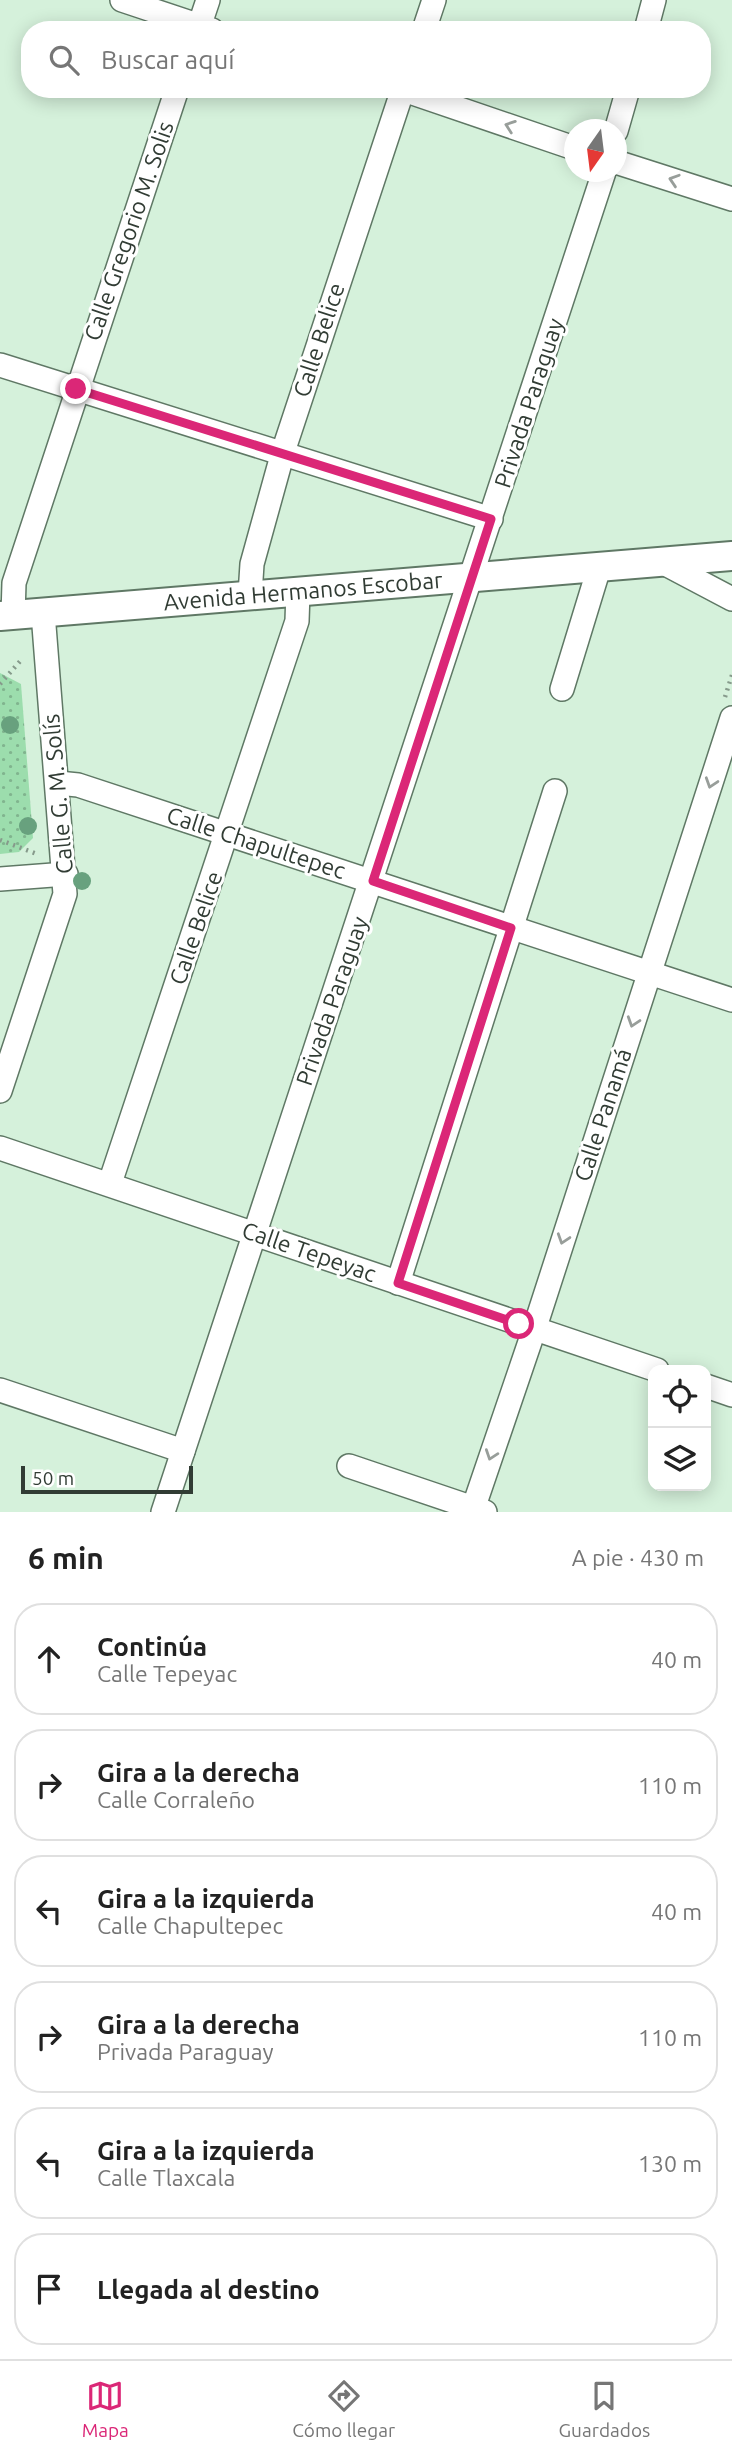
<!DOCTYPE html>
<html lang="es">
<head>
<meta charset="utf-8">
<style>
	:root { --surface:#fff; --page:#f2f2f2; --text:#222; --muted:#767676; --line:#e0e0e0; --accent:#db2777 }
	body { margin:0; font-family:Ubuntu,sans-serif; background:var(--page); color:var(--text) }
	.controls { position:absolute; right:21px; bottom:21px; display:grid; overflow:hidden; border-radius:14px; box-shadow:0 4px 18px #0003 }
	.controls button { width:63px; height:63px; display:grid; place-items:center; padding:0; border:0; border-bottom:2px solid var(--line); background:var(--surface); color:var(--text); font:35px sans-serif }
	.compass { position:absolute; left:564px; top:119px; width:63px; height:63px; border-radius:50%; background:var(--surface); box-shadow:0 4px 18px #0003; rotate:194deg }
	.scale { position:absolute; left:21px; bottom:18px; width:172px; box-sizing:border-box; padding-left:7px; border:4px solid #313c34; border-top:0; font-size:19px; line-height:24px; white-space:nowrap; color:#313c34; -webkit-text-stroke:5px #fff; paint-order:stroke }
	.stop { position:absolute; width:21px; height:21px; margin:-16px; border:5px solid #db2777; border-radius:50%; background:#fff }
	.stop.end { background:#db2777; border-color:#fff; box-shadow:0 2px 7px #0008 }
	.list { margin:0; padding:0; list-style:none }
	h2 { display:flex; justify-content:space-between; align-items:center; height:91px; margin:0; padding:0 28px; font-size:30px }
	h2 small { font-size:23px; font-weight:400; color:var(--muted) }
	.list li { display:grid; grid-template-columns:46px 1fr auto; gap:21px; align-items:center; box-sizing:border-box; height:112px; margin:0 14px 14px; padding:0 14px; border:2px solid var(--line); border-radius:28px }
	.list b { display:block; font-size:26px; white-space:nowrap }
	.list p { margin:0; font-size:23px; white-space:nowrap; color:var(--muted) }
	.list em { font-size:23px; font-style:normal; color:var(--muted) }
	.icon { flex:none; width:38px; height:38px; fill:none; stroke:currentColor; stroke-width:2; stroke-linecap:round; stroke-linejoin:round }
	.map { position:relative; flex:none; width:732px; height:1512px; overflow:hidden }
	.search { position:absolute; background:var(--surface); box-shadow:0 4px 18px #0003; left:21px; right:21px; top:21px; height:77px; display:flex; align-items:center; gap:18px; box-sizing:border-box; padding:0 24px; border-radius:28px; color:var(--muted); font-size:26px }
	.sheet { height:847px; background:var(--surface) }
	nav { display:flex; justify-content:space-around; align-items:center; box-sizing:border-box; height:98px; border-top:2px solid var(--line); background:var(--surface); font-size:19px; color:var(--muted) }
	nav a { display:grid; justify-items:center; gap:4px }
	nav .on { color:var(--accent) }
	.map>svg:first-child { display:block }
	.grass { fill:url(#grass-dots) }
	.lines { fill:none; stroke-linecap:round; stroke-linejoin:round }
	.minor-casing { stroke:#5f7865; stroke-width:26 }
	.major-casing { stroke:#5f7865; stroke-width:32 }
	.path { stroke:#869a8b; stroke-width:4.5; stroke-dasharray:2 5; stroke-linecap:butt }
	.minor { stroke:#fff; stroke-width:23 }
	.major { stroke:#fff; stroke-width:28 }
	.tree { fill:#68a17e }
	.oneway { stroke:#989e9a }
	.route { stroke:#db2777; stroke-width:9 }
	.labels { text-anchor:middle; stroke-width:6; stroke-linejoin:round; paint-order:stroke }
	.street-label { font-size:23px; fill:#313c34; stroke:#fff }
</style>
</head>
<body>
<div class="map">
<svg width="732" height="1512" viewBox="0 0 732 1512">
	<defs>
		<pattern id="grass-dots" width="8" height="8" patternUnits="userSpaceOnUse" patternTransform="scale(1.75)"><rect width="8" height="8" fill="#9cddad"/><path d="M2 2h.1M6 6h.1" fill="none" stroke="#80b48e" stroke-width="1.8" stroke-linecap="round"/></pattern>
	</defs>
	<rect width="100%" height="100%" fill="#d5f1db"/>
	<path class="grass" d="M 0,673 L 21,684 L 33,838 L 19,852 L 0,854 Z"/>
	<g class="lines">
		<defs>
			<g id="minor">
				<path d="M 122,0 L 212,30"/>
				<path d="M 198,30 L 208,0"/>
				<path d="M 424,30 L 434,0"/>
				<path d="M 646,30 L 654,0"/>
				<path d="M 401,89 L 574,148"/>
				<path d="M 616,131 L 628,89"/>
				<path d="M 616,162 L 732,199"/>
				<path d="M 0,365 L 491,519"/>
				<path d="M 660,561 L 732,599"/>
				<path d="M 250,595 L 252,564 L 283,452 L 403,89"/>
				<path d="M 13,615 L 14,583 L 177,89"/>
				<path d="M 562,689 L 599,568"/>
				<path d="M 58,783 L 78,785 L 732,1000"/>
				<path d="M 0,879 L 66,874"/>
				<path d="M 0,1091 L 65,894 L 43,613"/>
				<path d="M 0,1148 L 657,1370"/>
				<path d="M 110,1183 L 297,621 L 298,592"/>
				<path d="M 398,1283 L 555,791"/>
				<path d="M 706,1386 L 732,1395"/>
				<path d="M 0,1390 L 183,1451"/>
				<path d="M 349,1466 L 485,1512"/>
				<path d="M 163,1512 L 604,172"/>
				<path d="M 472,1512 L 534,1330 L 732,718"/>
			</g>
			<g id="major">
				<path id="s1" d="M 0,616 L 732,556"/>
			</g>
		</defs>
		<use href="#minor" class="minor-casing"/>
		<use href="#major" class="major-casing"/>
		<g class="path">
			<path d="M 0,684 L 22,659"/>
			<path d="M 725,697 L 732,675"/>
			<path d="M 0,840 L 37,854"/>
		</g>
		<use href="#minor" class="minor"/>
		<use href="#major" class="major"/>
	</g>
	<g class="tree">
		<circle cx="10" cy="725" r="9"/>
		<circle cx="28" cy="826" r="9"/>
		<circle cx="82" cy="881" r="9"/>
	</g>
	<defs><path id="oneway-chevron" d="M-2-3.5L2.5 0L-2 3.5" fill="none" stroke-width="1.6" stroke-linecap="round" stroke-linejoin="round" transform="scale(1.75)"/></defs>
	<g class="oneway">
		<use href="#oneway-chevron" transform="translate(510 126) rotate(-161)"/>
		<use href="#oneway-chevron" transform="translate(674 180) rotate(-162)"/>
		<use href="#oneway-chevron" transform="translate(711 783) rotate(108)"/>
		<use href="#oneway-chevron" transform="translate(633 1022) rotate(108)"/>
		<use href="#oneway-chevron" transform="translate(563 1239) rotate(108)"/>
		<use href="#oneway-chevron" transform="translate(491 1455) rotate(109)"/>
	</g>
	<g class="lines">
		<path class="route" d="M 76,389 L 491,519 L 373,881 L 511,928 L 398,1283 L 519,1324"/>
	</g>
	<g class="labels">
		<g class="street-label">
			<text transform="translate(129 231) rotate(-71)" y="8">Calle Gregorio M. Solis</text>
			<text transform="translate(319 340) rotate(-72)" y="8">Calle Belice</text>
			<text transform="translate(529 403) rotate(-72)" y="8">Privada Paraguay</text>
			<text dy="8" stroke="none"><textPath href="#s1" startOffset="304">Avenida Hermanos Escobar</textPath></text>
			<text transform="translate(58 794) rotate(-95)" y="8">Calle G. M. Solís</text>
			<text transform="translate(256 843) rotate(18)" y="8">Calle Chapultepec</text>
			<text transform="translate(196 928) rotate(-71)" y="8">Calle Belice</text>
			<text transform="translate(332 1001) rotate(-71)" y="8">Privada Paraguay</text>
			<text transform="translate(603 1115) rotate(-72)" y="8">Calle Panamá</text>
			<text transform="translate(309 1252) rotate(19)" y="8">Calle Tepeyac</text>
		</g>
	</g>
</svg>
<div class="controls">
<button><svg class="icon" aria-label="locate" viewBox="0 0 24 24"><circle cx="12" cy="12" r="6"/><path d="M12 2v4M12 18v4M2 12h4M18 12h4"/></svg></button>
<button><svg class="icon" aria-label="layers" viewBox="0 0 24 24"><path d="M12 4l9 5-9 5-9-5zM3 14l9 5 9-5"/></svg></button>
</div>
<svg class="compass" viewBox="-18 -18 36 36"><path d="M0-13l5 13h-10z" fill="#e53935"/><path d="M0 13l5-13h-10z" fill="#767676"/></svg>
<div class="scale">50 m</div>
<div class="stop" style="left:519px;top:1324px"></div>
<div class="stop end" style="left:76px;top:389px"></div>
<div class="search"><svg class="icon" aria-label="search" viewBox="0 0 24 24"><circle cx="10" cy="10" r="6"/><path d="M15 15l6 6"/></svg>Buscar aquí</div>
</div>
<section class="sheet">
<h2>6 min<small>A pie · 430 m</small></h2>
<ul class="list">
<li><svg class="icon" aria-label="ahead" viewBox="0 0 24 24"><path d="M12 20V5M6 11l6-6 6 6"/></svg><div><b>Continúa</b><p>Calle Tepeyac</p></div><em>40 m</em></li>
<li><svg class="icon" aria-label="right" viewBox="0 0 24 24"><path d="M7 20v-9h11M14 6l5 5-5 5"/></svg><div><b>Gira a la derecha</b><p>Calle Corraleño</p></div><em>110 m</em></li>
<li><svg class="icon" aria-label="left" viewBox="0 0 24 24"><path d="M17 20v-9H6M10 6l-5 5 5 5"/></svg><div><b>Gira a la izquierda</b><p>Calle Chapultepec</p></div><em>40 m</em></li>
<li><svg class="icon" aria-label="right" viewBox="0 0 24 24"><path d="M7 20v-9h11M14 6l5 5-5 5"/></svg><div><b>Gira a la derecha</b><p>Privada Paraguay</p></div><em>110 m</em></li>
<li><svg class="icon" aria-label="left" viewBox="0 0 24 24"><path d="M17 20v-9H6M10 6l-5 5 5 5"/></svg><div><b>Gira a la izquierda</b><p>Calle Tlaxcala</p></div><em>130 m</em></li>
<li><svg class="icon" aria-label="arrive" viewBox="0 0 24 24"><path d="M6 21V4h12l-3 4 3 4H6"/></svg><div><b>Llegada al destino</b></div></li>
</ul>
</section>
<nav>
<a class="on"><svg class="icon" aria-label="map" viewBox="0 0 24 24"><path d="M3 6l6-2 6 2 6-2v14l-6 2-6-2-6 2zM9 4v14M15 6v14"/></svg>Mapa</a>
<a><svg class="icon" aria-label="directions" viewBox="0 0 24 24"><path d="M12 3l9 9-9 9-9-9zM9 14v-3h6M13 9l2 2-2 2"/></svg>Cómo llegar</a>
<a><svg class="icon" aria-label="saved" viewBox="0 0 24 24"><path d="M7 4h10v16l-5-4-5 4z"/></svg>Guardados</a>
</nav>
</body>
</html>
